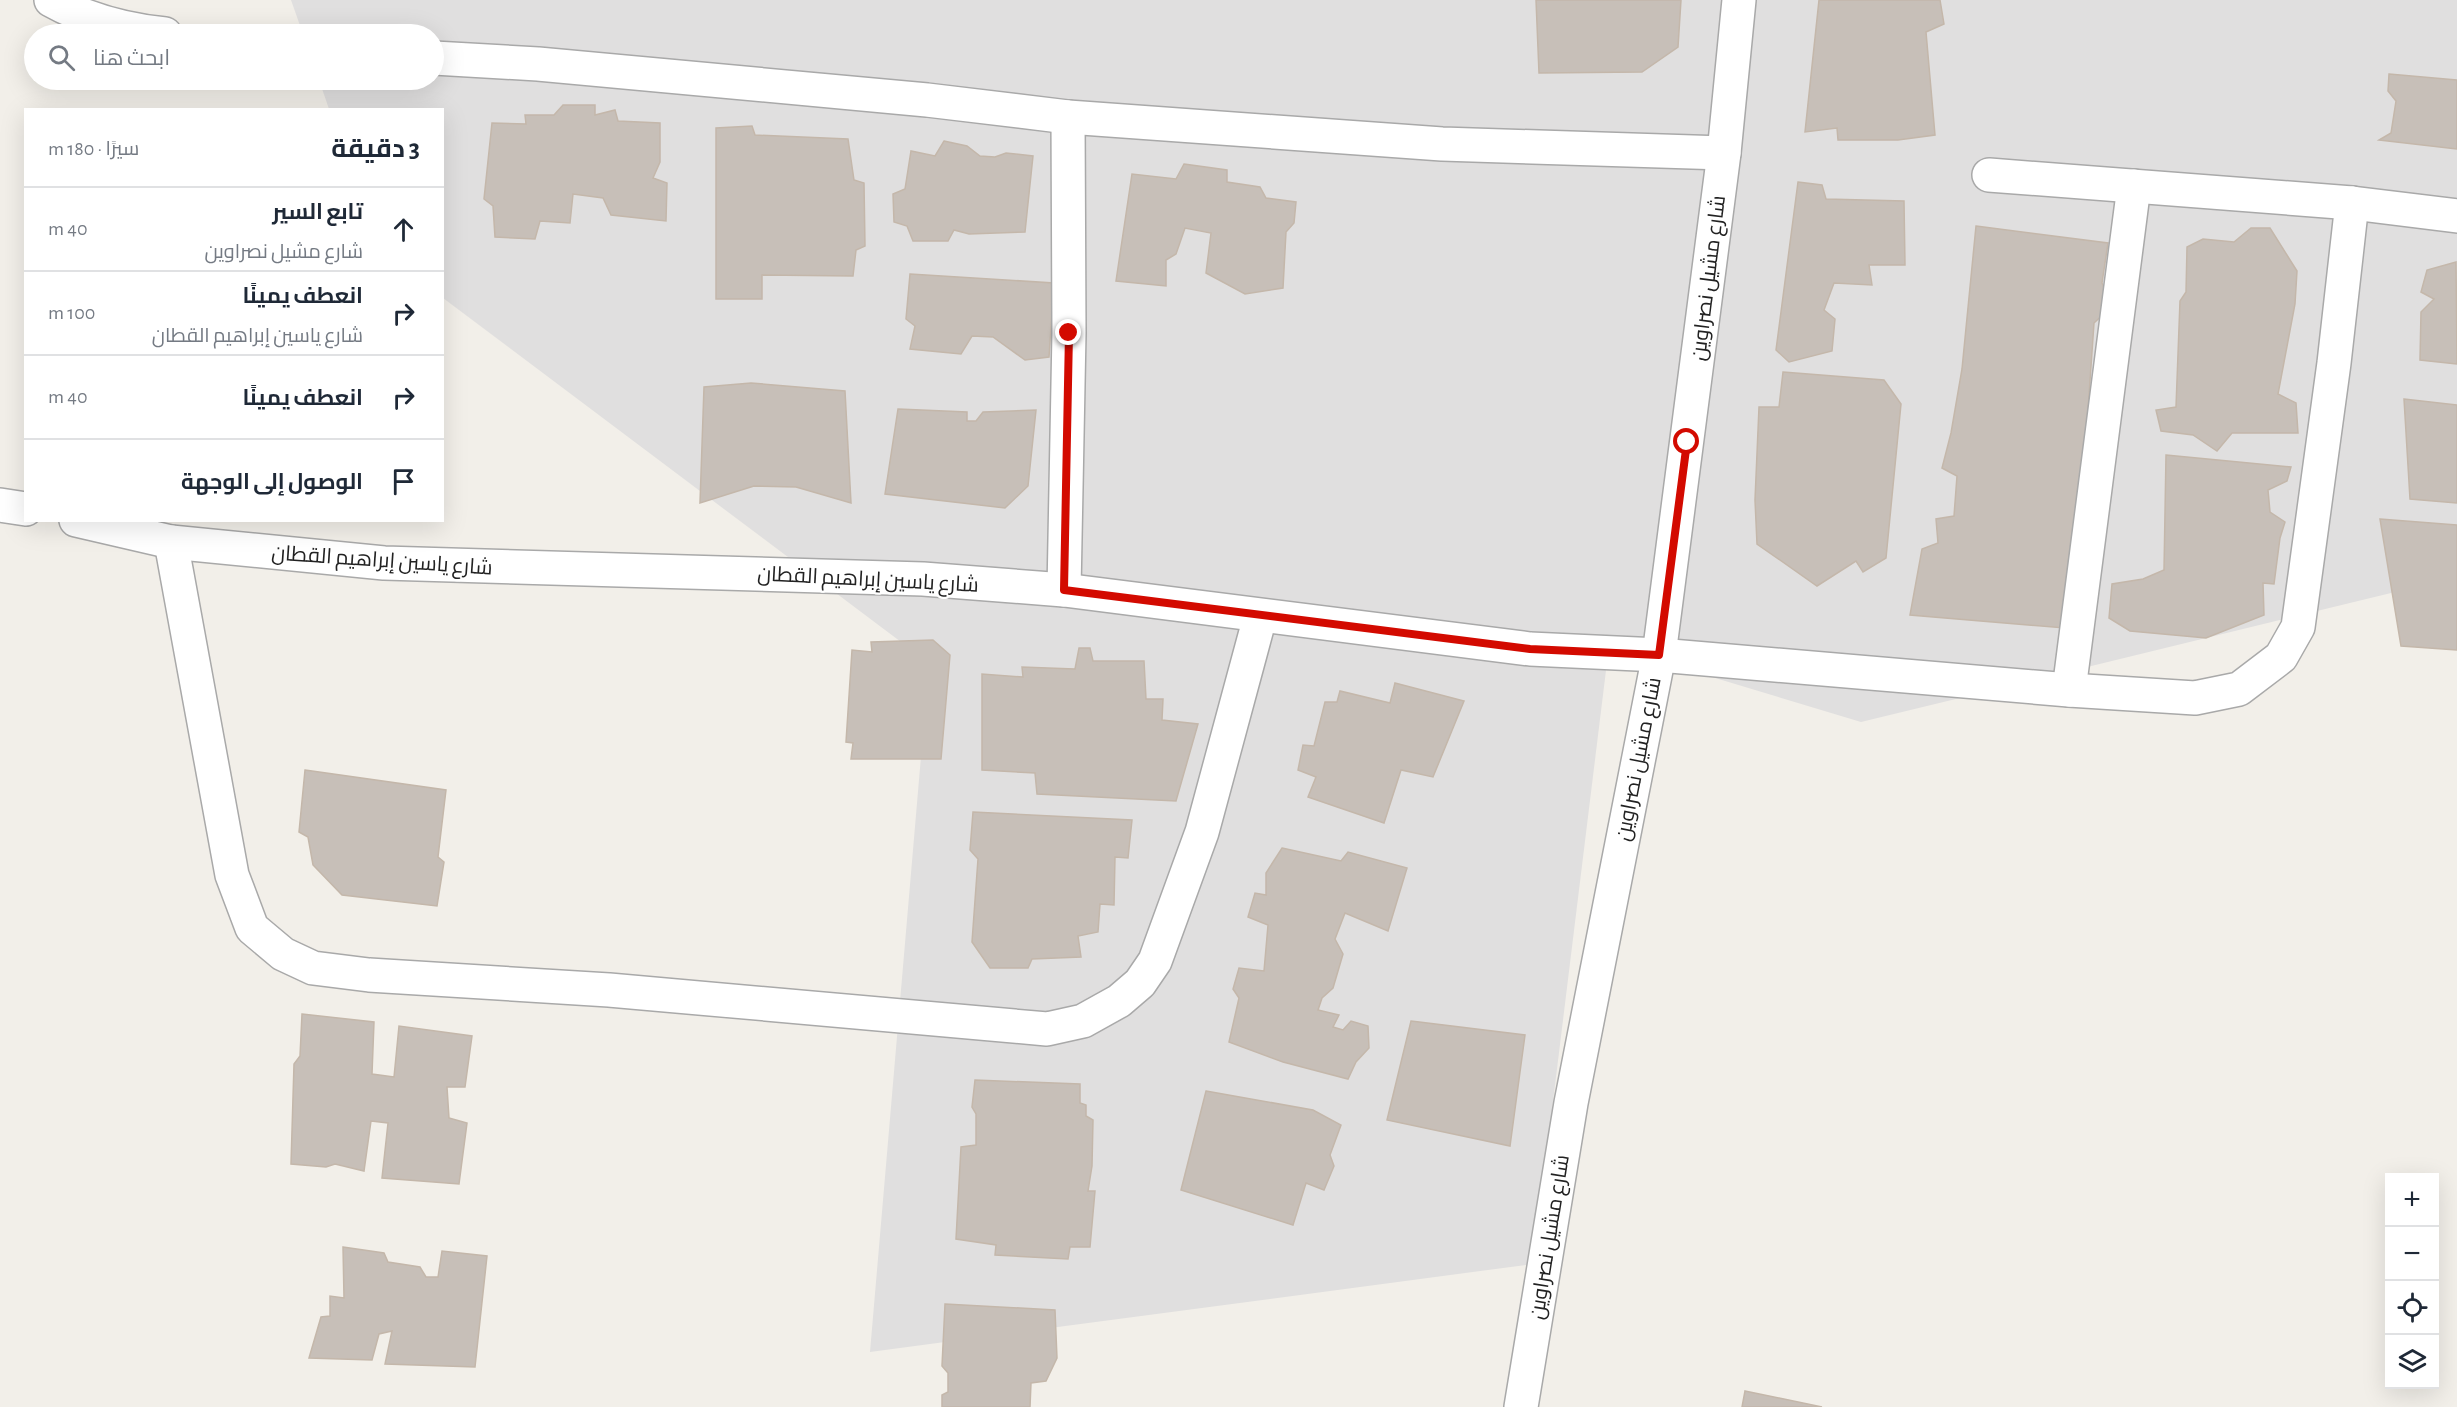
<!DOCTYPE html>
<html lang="ar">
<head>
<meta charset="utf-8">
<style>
	:root { --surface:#fff; --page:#f6f6f7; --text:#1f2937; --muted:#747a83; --line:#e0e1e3 }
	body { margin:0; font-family:"Alegreya Sans",Cairo,sans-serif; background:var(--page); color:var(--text); direction:rtl }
	.controls { position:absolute; right:18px; bottom:18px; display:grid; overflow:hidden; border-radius:0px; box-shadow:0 6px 24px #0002 }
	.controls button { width:54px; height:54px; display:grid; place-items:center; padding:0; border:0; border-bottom:2px solid var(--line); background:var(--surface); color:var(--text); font:30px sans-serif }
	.stop { position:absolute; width:18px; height:18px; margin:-14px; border:4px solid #d30a00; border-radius:50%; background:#fff }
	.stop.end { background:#d30a00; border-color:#fff; box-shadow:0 2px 6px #0008 }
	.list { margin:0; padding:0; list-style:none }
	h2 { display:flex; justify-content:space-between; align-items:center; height:78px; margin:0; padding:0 24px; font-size:26px }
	h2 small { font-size:20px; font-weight:400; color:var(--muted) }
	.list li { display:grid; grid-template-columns:39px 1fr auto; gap:18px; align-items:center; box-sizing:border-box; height:84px; padding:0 24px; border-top:2px solid var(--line) }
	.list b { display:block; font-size:22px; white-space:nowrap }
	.list p { margin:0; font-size:20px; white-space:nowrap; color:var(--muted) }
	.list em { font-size:20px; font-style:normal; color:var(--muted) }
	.icon { flex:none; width:33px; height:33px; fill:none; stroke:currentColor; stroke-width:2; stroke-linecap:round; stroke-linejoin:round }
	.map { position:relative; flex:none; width:2457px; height:1407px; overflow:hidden; direction:ltr }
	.search { position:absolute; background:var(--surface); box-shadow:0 6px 24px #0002; left:24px; top:24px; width:420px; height:66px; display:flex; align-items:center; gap:15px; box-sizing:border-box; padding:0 21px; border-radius:33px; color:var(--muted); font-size:22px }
	.panel { position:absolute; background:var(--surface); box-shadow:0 6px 24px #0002; left:24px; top:108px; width:420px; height:414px; border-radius:0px; direction:rtl }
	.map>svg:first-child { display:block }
	.residential { fill:#e0dfdf }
	.building { fill:#c7bfb8; stroke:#c4b7aa; stroke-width:1.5 }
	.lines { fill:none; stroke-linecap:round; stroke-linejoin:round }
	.street-casing { stroke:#a9a9a9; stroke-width:36 }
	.street { stroke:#fff; stroke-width:33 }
	.route { stroke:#d30a00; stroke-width:8 }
	.labels { text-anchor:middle; stroke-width:4.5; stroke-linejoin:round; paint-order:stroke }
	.street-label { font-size:21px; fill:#222; stroke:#fff }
</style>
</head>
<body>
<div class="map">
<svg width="2457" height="1407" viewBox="0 0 2457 1407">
	<rect width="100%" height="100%" fill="#f2efe9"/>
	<path class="residential" d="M 291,0 L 2457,0 L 2457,577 L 1861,722 L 1609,646 L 1533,1264 L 870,1352 L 929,663 L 443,298 L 442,110 L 329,109 L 319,80 L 434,80 L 434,34 L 303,34 Z"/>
	<g class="building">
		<path d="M 1536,0 L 1681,0 L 1678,47 L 1642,72 L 1539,73 Z"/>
		<path d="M 1819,0 L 1940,0 L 1944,24 L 1926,32 L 1935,135 L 1898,140 L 1838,140 L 1837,128 L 1805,132 Z"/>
		<path d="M 2389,74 L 2457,80 L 2457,149 L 2379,140 L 2391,133 L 2396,101 L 2388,91 Z"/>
		<path d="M 563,105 L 595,105 L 595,115 L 615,110 L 618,121 L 660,123 L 660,162 L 653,178 L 667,183 L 666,221 L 611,215 L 603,198 L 573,194 L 570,223 L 540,221 L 535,239 L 495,237 L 493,206 L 484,199 L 492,123 L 526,124 L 525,115 L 554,115 Z"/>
		<path d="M 752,126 L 755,135 L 848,139 L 854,180 L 864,183 L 865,246 L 856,250 L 853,276 L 762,275 L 762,299 L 716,299 L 716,128 Z"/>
		<path d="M 944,141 L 967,146 L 980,156 L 995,157 L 1006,153 L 1033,156 L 1025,232 L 969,234 L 954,230 L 948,241 L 913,241 L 907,226 L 894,222 L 893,194 L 905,189 L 911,151 L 935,156 Z"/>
		<path d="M 1184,164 L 1227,170 L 1227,182 L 1260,187 L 1266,198 L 1296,202 L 1294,223 L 1286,232 L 1283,288 L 1245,294 L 1206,273 L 1211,233 L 1185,228 L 1176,254 L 1166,260 L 1166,286 L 1116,281 L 1132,174 L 1176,179 Z"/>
		<path d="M 1798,182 L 1822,185 L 1826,199 L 1904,201 L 1905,265 L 1869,265 L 1872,285 L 1834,283 L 1824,310 L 1835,319 L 1832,351 L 1789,362 L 1776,350 Z"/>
		<path d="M 1976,226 L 2108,243 L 2102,283 L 2112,306 L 2094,323 L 2087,424 L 2065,628 L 1910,615 L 1922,549 L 1938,543 L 1936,519 L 1954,516 L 1957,476 L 1942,468 L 1951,433 L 1962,369 Z"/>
		<path d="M 2251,228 L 2270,228 L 2297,271 L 2295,304 L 2278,394 L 2296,403 L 2298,433 L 2232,433 L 2217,451 L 2193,435 L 2161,431 L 2156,410 L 2176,407 L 2180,301 L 2186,292 L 2187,247 L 2203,239 L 2234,242 Z"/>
		<path d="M 2456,262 L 2457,364 L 2420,360 L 2421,312 L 2434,299 L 2421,292 L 2427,270 Z"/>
		<path d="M 910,274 L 1054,283 L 1049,357 L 1025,360 L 993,337 L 972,336 L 961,354 L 910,349 L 915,326 L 906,319 Z"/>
		<path d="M 1783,372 L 1884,380 L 1901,404 L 1886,558 L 1863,572 L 1856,561 L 1817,586 L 1757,544 L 1755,500 L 1759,407 L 1779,407 Z"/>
		<path d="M 751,383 L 845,391 L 851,503 L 796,487 L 754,486 L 700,503 L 704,387 Z"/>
		<path d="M 2404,399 L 2457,405 L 2457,503 L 2410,499 Z"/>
		<path d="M 898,409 L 967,412 L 967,421 L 976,421 L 983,412 L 1036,410 L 1028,486 L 1005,508 L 885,494 Z"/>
		<path d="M 2166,455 L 2291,467 L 2287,481 L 2268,490 L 2270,512 L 2285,522 L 2280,538 L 2274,584 L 2263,583 L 2264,615 L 2206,638 L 2130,631 L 2109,618 L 2112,584 L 2143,579 L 2164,570 Z"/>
		<path d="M 2380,519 L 2457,525 L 2457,650 L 2401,646 Z"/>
		<path d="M 933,640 L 950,655 L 941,759 L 851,759 L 853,743 L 846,742 L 852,650 L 872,652 L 871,642 Z"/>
		<path d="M 1079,648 L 1090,648 L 1093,661 L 1144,661 L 1146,699 L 1163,699 L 1162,720 L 1198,724 L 1176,801 L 1037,794 L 1035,773 L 982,770 L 982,674 L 1023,677 L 1022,667 L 1075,669 Z"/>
		<path d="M 1395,683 L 1464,701 L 1433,777 L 1401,770 L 1384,823 L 1308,797 L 1316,777 L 1298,770 L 1303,745 L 1314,746 L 1325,702 L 1337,702 L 1340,691 L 1390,703 Z"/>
		<path d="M 305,770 L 446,790 L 438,857 L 444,862 L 437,906 L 342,895 L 313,865 L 308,837 L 299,832 Z"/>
		<path d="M 973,812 L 1132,820 L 1128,858 L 1115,857 L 1114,905 L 1100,904 L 1098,932 L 1078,936 L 1081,957 L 1032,959 L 1028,968 L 990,968 L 972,942 L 978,859 L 970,850 Z"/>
		<path d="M 1282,848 L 1341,861 L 1348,852 L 1407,868 L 1388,931 L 1345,913 L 1335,939 L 1343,954 L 1333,988 L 1322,998 L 1318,1010 L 1339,1015 L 1333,1027 L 1343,1030 L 1351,1021 L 1368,1026 L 1369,1048 L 1356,1062 L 1348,1079 L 1283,1062 L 1229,1042 L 1239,998 L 1233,989 L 1239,968 L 1264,971 L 1268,925 L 1248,917 L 1255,893 L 1266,895 L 1266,873 Z"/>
		<path d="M 302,1014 L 374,1022 L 372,1074 L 394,1077 L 399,1026 L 472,1036 L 465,1087 L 447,1087 L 449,1118 L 467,1123 L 459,1184 L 382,1178 L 388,1123 L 371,1121 L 364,1171 L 335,1164 L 326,1167 L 291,1164 L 294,1064 L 300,1056 Z"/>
		<path d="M 1411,1021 L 1525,1035 L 1510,1146 L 1387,1120 Z"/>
		<path d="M 975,1080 L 1080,1084 L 1080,1103 L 1086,1105 L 1086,1116 L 1093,1120 L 1092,1166 L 1088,1191 L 1095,1191 L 1090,1247 L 1070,1247 L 1068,1259 L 995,1255 L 996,1245 L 956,1239 L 961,1147 L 976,1145 L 976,1114 L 972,1107 Z"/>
		<path d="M 1206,1091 L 1313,1110 L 1341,1125 L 1330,1155 L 1334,1166 L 1324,1190 L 1306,1183 L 1293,1225 L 1181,1190 Z"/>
		<path d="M 343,1247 L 384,1253 L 388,1262 L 420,1267 L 426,1277 L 438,1277 L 442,1251 L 487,1256 L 475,1367 L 385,1364 L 392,1331 L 379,1334 L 372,1360 L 309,1358 L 321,1317 L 330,1316 L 330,1296 L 344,1298 Z"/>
		<path d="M 945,1304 L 1055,1310 L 1057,1358 L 1046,1381 L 1031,1383 L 1030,1407 L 942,1407 L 942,1395 L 948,1392 L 948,1373 L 942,1366 Z"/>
		<path d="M 1745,1391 L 1822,1407 L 1742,1407 Z"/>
	</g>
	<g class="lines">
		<defs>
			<g id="street">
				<path d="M 51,0 C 85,19 126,30 165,34"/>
				<path d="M 434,58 L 538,64 L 927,100 L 1068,117 L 1442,144 L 1724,153"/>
				<path d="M 1989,175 L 2352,203 L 2457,216"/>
				<path d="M 0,505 L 26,509"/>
				<path d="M 76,520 L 171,542 L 384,563 L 923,579 L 1064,590 L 1530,649 L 1659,655 L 2069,690 L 2195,698 L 2239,689 L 2281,657 L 2298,627 L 2334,363 L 2352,203"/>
				<path d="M 171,542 L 232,875 L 252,928 L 283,954 L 313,968 L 369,975 L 609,990 L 1047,1029 L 1083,1021 L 1119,1001 L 1140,983 L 1155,961 L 1202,832 L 1260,617"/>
				<path d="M 1064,590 L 1069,333 L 1068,117"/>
				<path d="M 2069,690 L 2134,186"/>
				<path d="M 1521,1407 L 1571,1103 L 1659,655 L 1724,153 L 1739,0"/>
			</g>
		</defs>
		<use href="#street" class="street-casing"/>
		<use href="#street" class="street"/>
	</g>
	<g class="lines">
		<path class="route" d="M 1069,333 L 1064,590 L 1530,649 L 1659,655 L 1687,442"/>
	</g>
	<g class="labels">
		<g class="street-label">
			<text transform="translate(1708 278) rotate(-83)" y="7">شارع مشيل نصراوين</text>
			<text transform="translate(382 560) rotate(4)" y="7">شارع ياسين إبراهيم القطان</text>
			<text transform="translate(868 579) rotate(3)" y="7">شارع ياسين إبراهيم القطان</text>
			<text transform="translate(1638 759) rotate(-79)" y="7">شارع مشيل نصراوين</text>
			<text transform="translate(1549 1237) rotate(-81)" y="7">شارع مشيل نصراوين</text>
		</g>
	</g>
</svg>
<div class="controls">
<button>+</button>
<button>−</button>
<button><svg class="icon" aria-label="locate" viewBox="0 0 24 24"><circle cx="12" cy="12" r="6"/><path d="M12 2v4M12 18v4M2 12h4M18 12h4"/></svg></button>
<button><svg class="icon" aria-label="layers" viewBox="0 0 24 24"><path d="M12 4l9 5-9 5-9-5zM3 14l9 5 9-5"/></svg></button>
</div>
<div class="stop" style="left:1687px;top:442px"></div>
<div class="stop end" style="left:1069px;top:333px"></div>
<div class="search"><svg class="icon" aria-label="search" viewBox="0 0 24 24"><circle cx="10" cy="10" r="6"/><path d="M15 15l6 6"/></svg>ابحث هنا</div>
<section class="panel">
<h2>3 دقيقة<small>سيرًا · 180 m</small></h2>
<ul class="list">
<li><svg class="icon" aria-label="ahead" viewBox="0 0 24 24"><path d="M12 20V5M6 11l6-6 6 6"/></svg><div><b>تابع السير</b><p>شارع مشيل نصراوين</p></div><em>40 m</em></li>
<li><svg class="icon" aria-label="right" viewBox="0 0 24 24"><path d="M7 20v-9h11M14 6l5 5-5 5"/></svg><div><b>انعطف يمينًا</b><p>شارع ياسين إبراهيم القطان</p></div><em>100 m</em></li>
<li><svg class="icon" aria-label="right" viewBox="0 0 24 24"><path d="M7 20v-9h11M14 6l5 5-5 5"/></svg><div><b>انعطف يمينًا</b></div><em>40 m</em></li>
<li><svg class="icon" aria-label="arrive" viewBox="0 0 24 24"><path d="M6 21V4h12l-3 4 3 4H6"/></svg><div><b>الوصول إلى الوجهة</b></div></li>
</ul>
</section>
</div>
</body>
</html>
